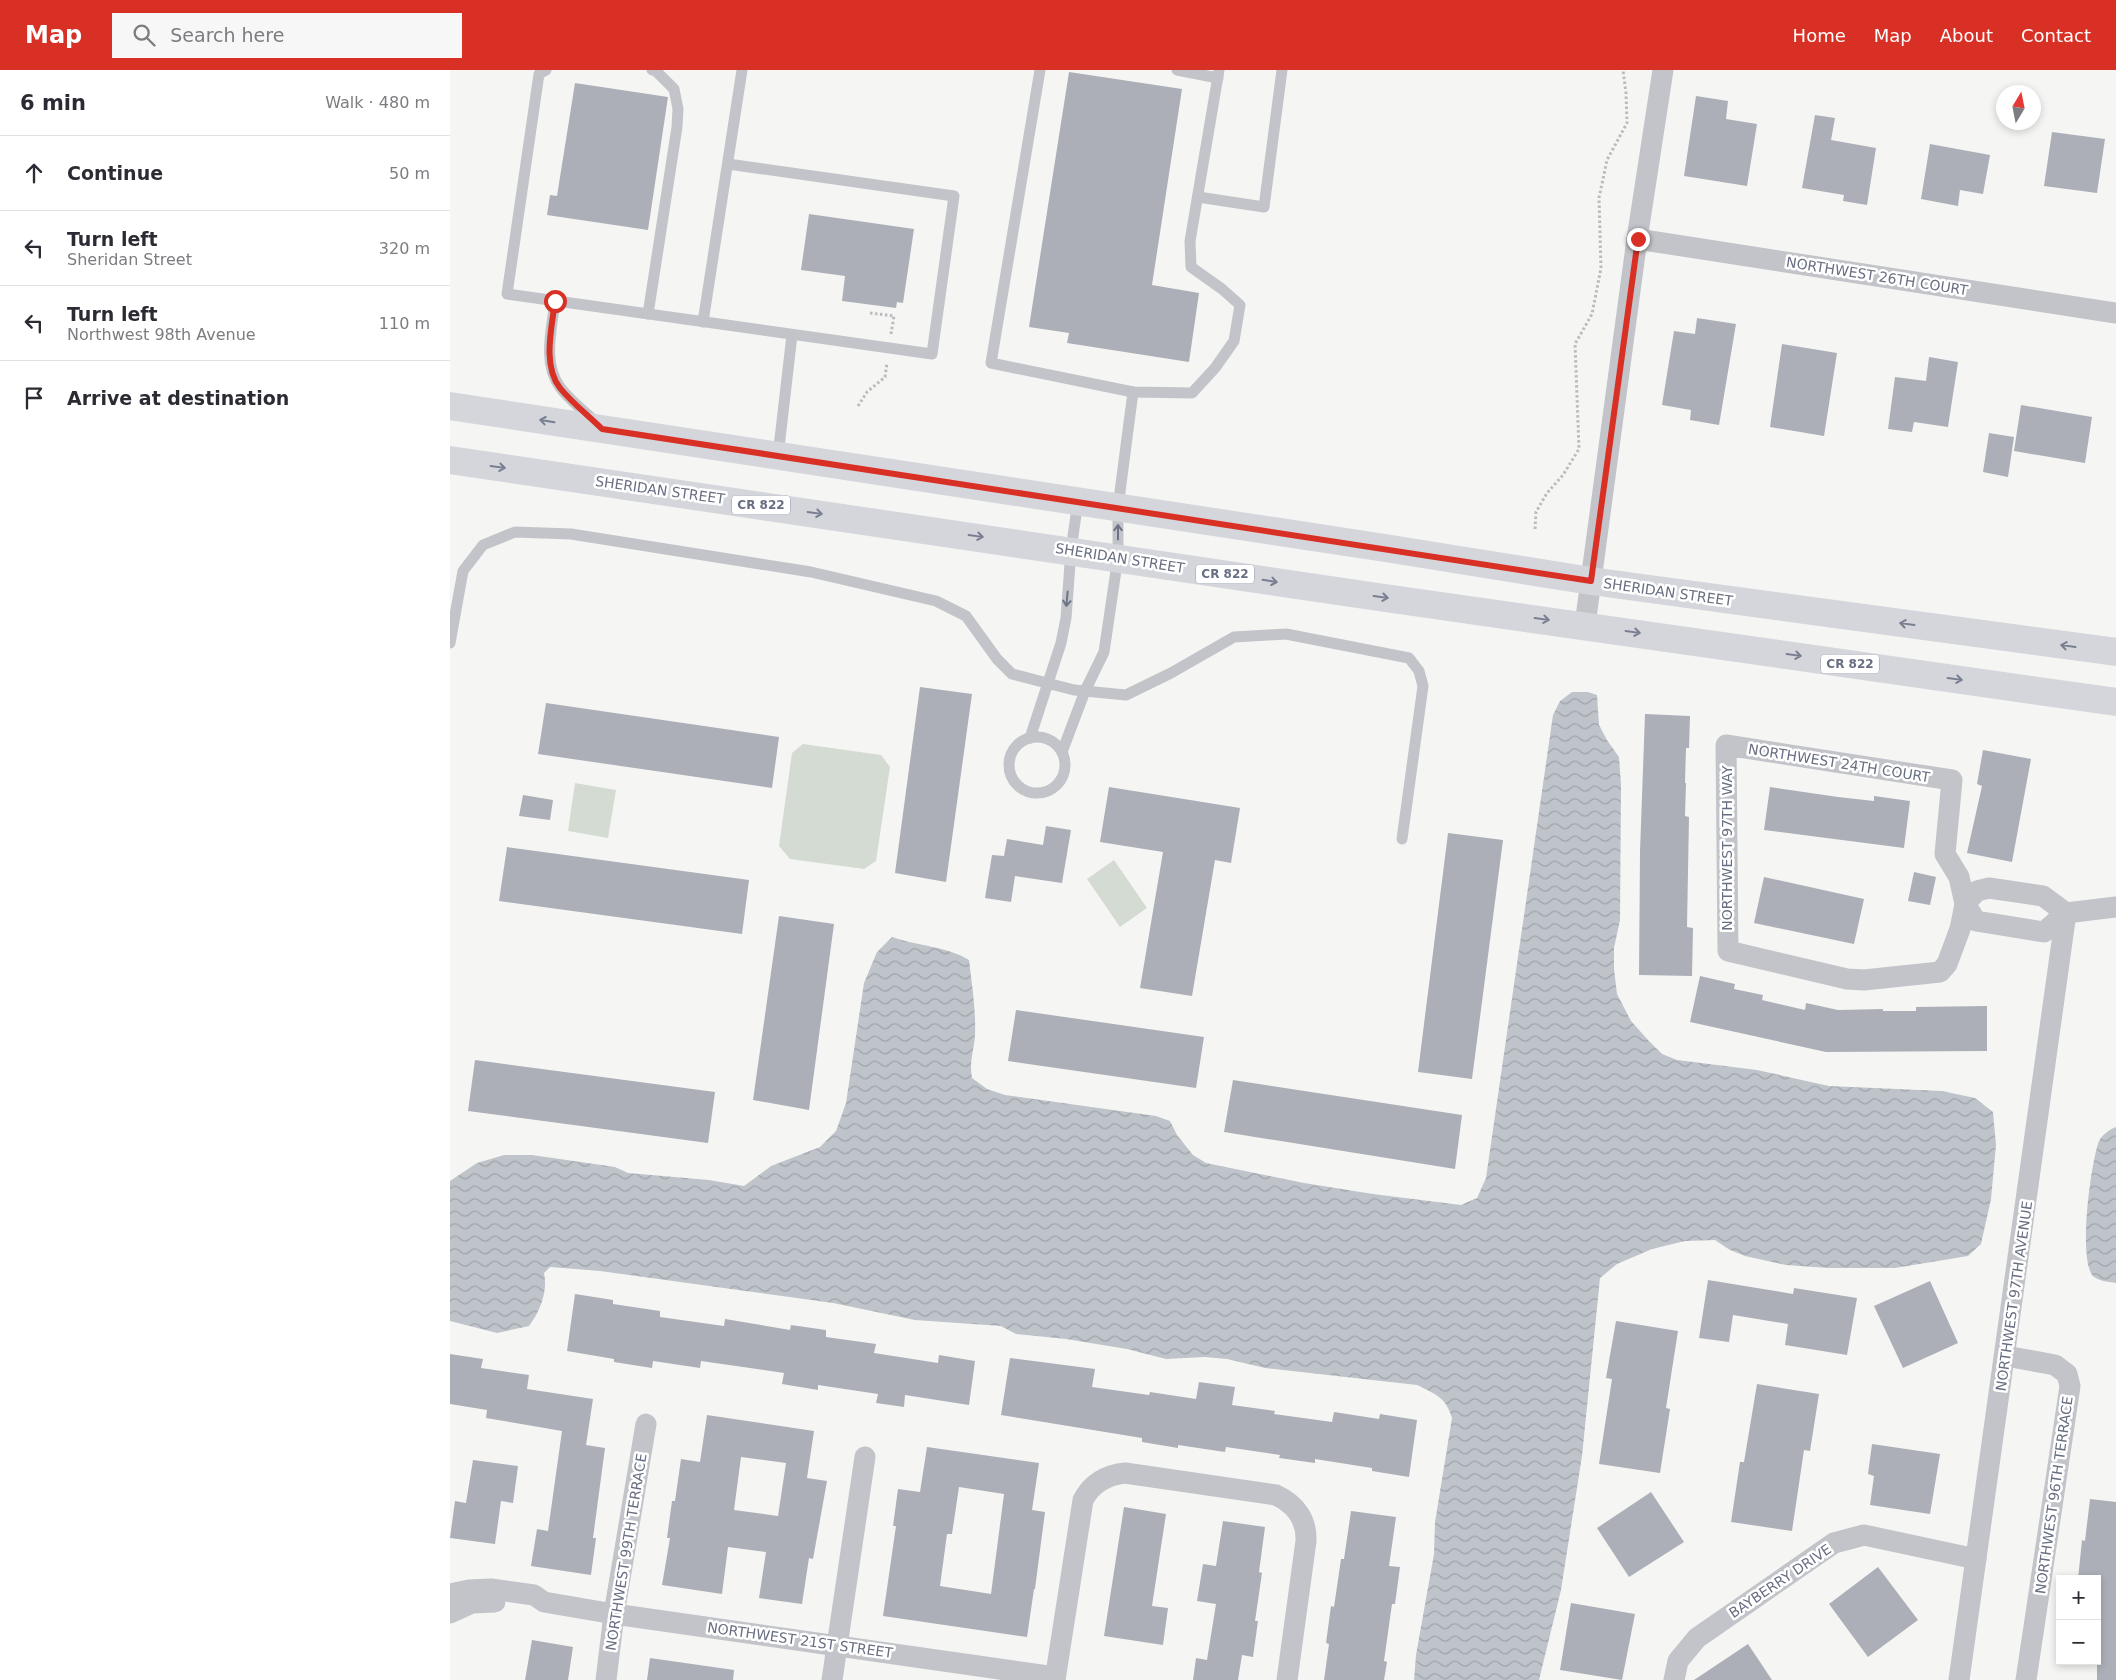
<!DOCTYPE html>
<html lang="en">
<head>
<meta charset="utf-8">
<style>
	:root { --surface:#fff; --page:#f7f7f7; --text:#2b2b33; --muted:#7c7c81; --line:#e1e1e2; --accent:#d93025 }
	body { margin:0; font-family:"DejaVu Sans",sans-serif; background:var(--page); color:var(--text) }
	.controls { position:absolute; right:15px; bottom:15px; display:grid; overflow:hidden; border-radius:0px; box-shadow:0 2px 8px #0003 }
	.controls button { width:45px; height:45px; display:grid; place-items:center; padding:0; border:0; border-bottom:1px solid var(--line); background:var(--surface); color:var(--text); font:25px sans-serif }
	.compass { position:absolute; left:1546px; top:15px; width:45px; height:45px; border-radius:50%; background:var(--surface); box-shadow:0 2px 8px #0003; rotate:10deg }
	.stop { position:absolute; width:15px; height:15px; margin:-11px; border:4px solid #d93025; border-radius:50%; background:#fff }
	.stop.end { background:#d93025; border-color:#fff; box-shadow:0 1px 5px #0008 }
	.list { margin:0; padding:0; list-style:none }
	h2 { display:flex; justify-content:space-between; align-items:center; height:65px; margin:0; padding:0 20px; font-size:21px }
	h2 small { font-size:16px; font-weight:400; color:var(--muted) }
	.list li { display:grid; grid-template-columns:32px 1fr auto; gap:15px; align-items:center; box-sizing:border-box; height:75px; padding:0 20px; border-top:1px solid var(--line) }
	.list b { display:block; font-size:19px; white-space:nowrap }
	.list p { margin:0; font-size:16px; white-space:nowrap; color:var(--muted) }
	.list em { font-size:16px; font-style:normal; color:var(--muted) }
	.icon { flex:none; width:28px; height:28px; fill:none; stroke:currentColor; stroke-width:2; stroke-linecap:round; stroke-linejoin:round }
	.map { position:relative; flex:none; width:1666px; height:1610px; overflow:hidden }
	header { display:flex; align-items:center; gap:30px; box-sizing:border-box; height:70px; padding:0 25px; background:var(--accent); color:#fff }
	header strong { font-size:24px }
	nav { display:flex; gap:28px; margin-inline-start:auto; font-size:18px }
	.search { width:350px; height:45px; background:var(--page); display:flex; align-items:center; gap:12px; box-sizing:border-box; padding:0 18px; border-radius:0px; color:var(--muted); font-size:19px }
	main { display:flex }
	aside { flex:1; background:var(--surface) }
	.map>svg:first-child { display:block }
	.grass { fill:#d4dbd3 }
	.water { fill:url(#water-waves) }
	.building { fill:#acafb7; fill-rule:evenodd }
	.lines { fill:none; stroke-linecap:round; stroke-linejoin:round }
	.path { stroke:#babbbf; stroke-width:3; stroke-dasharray:2.5 2.5; stroke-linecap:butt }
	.lane { stroke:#c2c4c9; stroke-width:11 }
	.street { stroke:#c2c4c9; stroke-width:21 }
	.primary { stroke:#d5d6dc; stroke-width:28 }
	.oneway { stroke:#787e90 }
	.oneway2 { stroke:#6c7386 }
	.route { stroke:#d93025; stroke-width:6 }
	.labels { text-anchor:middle; stroke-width:5; stroke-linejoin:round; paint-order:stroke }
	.shield { fill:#fff; stroke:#959aa8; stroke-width:1 }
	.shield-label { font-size:12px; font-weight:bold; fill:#686f82 }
	.street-label { font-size:14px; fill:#686f82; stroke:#fff }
</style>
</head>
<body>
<header>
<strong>Map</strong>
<div class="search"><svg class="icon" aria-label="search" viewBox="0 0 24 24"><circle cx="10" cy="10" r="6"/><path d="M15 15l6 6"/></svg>Search here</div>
<nav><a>Home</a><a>Map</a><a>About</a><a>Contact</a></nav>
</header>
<main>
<aside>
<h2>6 min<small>Walk · 480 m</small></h2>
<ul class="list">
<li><svg class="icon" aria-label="ahead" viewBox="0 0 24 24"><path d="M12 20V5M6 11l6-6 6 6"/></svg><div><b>Continue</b></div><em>50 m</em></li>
<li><svg class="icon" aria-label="left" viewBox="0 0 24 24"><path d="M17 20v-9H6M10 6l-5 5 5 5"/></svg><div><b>Turn left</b><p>Sheridan Street</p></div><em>320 m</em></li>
<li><svg class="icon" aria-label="left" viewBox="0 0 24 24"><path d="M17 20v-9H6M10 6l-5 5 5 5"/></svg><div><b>Turn left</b><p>Northwest 98th Avenue</p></div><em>110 m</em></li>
<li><svg class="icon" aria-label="arrive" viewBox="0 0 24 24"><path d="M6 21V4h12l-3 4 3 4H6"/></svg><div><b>Arrive at destination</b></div></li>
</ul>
</aside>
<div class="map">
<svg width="1666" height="1610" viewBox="0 0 1666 1610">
	<defs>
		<pattern id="water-waves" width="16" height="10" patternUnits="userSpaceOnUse" patternTransform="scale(1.25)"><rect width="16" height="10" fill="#bfc4cb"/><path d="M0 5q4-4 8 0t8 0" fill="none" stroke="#9fa3aa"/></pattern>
	</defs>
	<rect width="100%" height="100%" fill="#f5f6f3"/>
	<g class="grass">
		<path d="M 353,674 L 431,685 L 440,697 L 426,791 L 414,799 L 340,789 L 329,776 L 342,683 Z"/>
		<path d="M 125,713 L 166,720 L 158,768 L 118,761 Z"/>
		<path d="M 664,790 L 697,838 L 670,857 L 637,809 Z"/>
	</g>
	<g class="water">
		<path d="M 1122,622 L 1138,622 L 1147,625 L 1149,655 L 1157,670 L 1169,687 L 1171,715 L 1170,850 L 1164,878 L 1164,899 L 1167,924 L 1181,951 L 1198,970 L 1212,984 L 1227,990 L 1307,1000 L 1379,1016 L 1492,1021 L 1525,1028 L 1543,1042 L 1546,1075 L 1541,1129 L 1531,1174 L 1518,1186 L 1445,1198 L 1378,1198 L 1336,1195 L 1295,1186 L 1280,1180 L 1265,1170 L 1235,1171 L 1202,1179 L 1167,1194 L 1150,1208 L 1132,1386 L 1111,1520 L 1089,1610 L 964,1610 L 966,1585 L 984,1484 L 985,1452 L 1002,1348 C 996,1327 985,1324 967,1315 L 815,1298 L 777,1289 L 755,1287 L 716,1289 L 677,1279 L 616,1269 L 566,1264 L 551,1256 L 465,1250 L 383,1233 L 150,1201 L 100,1197 L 94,1203 C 98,1222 90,1241 79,1256 L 47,1263 L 0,1251 L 0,1111 L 27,1093 L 54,1085 L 82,1085 L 165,1097 L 178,1103 L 259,1110 L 294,1116 L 321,1096 L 370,1077 L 386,1061 L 396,1033 L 414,913 L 427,882 L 442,867 C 467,876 496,876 519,890 C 522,915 526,940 525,965 C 524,981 519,991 522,1008 L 537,1019 L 555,1025 L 706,1046 L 720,1051 L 727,1065 L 743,1085 L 756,1093 L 854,1113 L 923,1124 L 1011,1135 L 1027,1128 L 1036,1108 L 1103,645 L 1110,631 Z"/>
		<path d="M 1666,1057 L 1666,1213 C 1659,1212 1650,1211 1644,1207 C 1627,1193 1641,1091 1649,1071 C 1652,1065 1660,1059 1666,1057 Z"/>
	</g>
	<g class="building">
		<path d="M 619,2 L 732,19 L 702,215 L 749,223 L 739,292 L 617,273 L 619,263 L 579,257 Z"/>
		<path d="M 125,13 L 218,27 L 198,160 L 97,145 L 100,125 L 107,126 Z"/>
		<path d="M 1246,26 L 1278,31 L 1276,49 L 1307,54 L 1297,116 L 1234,106 Z"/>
		<path d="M 1365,45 L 1385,48 L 1381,70 L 1426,78 L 1417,135 L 1393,131 L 1394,125 L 1352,118 Z"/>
		<path d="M 1602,62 L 1655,69 L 1647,123 L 1594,116 Z"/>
		<path d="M 1480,74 L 1540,85 L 1533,124 L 1510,120 L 1508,136 L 1471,129 Z"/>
		<path d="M 359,144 L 464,159 L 453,233 L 447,232 L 446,238 L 392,231 L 395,206 L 351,200 Z"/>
		<path d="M 1247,248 L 1286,254 L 1269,355 L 1240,350 L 1241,340 L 1212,335 L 1224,261 L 1245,264 Z"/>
		<path d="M 1332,274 L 1387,283 L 1374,366 L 1320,357 Z"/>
		<path d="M 1479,287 L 1508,292 L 1498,357 L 1464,352 L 1462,362 L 1438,359 L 1445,307 L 1476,311 Z"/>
		<path d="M 1571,335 L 1642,347 L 1635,393 L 1564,381 Z"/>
		<path d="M 1539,363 L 1564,367 L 1558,407 L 1533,402 Z"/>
		<path d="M 470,617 L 522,624 L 496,812 L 445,803 Z"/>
		<path d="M 96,633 L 329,667 L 322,718 L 88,684 Z"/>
		<path d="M 1195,644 L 1240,646 L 1239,678 L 1236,678 L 1235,713 L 1236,713 L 1235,746 L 1239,747 L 1237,857 L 1243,858 L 1242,906 L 1189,905 L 1190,781 Z"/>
		<path d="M 1533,680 L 1581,689 L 1562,792 L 1517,783 L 1532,716 L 1527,714 Z"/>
		<path d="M 659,717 L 790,738 L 781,793 L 765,790 L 742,926 L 690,918 L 713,782 L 650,772 Z"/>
		<path d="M 1320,717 L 1388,727 L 1424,731 L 1424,726 L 1460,731 L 1454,778 L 1314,760 Z"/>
		<path d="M 73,725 L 103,730 L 100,750 L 69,746 Z"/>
		<path d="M 596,756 L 621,760 L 612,813 L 565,806 L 561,832 L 535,828 L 542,785 L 554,786 L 557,769 L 593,775 Z"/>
		<path d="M 998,763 L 1053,770 L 1022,1009 L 968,1002 Z"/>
		<path d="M 57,777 L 299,810 L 292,864 L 49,831 Z"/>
		<path d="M 1464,802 L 1486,807 L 1480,835 L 1458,831 Z"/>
		<path d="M 1314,807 L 1414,829 L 1404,874 L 1304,853 Z"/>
		<path d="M 329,846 L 384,854 L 359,1040 L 303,1030 Z"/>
		<path d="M 1250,906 L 1285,914 L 1284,919 L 1313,925 L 1312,930 L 1355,940 L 1356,933 L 1388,940 L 1433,939 L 1433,941 L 1466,941 L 1466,937 L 1537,936 L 1537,981 L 1376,982 L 1240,952 Z"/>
		<path d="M 566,940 L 754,967 L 746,1018 L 558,991 Z"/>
		<path d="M 25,990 L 265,1022 L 258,1073 L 18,1041 Z"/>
		<path d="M 783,1010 L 1012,1045 L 1005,1099 L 774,1062 Z"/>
		<path d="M 1258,1210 L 1343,1224 L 1344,1218 L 1407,1228 L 1397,1285 L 1335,1275 L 1338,1254 L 1283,1245 L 1279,1272 L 1249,1268 Z"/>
		<path d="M 1480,1211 L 1508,1273 L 1453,1298 L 1424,1236 Z"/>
		<path d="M 125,1224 L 163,1230 L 163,1234 L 210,1241 L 210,1247 L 274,1256 L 275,1249 L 340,1260 L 341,1255 L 376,1260 L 376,1267 L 426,1274 L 424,1283 L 488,1293 L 489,1285 L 525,1291 L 519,1335 L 455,1325 L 454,1337 L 426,1333 L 428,1324 L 368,1315 L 368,1320 L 332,1314 L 334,1303 L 251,1291 L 250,1298 L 203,1291 L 202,1298 L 164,1292 L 164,1289 L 117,1281 Z"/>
		<path d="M 1166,1251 L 1228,1261 L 1216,1338 L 1220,1339 L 1210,1403 L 1149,1394 L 1162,1309 L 1156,1308 Z"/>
		<path d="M 0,1284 L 33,1289 L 31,1298 L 79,1305 L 77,1319 L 143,1329 L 136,1375 L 155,1378 L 143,1468 L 146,1468 L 141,1505 L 81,1496 L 87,1459 L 98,1461 L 112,1361 L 36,1348 L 37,1340 L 0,1334 Z"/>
		<path d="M 560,1288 L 645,1299 L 642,1317 L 699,1325 L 700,1322 L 746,1329 L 749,1312 L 785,1317 L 782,1335 L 825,1341 L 824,1344 L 882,1352 L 884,1342 L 929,1349 L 930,1344 L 967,1350 L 959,1407 L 922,1401 L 922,1398 L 865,1389 L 865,1393 L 829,1388 L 830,1385 L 776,1377 L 775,1382 L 728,1375 L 728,1378 L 692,1372 L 692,1368 L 551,1345 Z"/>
		<path d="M 1307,1314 L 1369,1324 L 1360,1381 L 1354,1380 L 1342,1461 L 1281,1452 L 1290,1392 L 1294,1392 Z"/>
		<path d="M 257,1345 L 364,1361 L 357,1408 L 377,1411 L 363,1489 L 359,1488 L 352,1534 L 309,1528 L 316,1482 L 278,1477 L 272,1524 L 212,1515 L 220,1468 L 217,1468 L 222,1431 L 225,1431 L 231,1389 L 250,1392 ZM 291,1387 L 336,1393 L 328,1446 L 284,1440 Z"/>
		<path d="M 1422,1374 L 1490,1384 L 1480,1444 L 1420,1435 L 1424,1406 L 1418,1404 Z"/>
		<path d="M 477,1377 L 589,1393 L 582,1440 L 595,1442 L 585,1519 L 584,1519 L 577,1567 L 433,1546 L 446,1456 L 443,1456 L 448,1419 L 470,1422 ZM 509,1417 L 554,1424 L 541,1524 L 490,1516 L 497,1464 L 502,1464 Z"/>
		<path d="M 23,1390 L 68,1396 L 63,1433 L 51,1431 L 45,1474 L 0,1468 L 5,1431 L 16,1433 Z"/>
		<path d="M 1201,1422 L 1234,1472 L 1179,1507 L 1147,1458 Z"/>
		<path d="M 1640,1429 L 1666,1432 L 1666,1610 L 1647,1610 L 1647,1509 L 1628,1509 L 1632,1470 L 1635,1471 Z"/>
		<path d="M 674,1437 L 716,1444 L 702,1536 L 718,1538 L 713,1575 L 654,1566 Z"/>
		<path d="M 901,1441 L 946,1447 L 939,1496 L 950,1497 L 945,1534 L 942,1534 L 934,1591 L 937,1592 L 934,1610 L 874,1610 L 879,1574 L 876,1573 L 881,1536 L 884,1537 L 891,1489 L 894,1489 Z"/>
		<path d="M 773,1451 L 815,1457 L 809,1502 L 812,1503 L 805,1551 L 808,1551 L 803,1587 L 792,1585 L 788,1610 L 743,1610 L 746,1588 L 757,1590 L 766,1534 L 747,1531 L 753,1494 L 766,1496 Z"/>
		<path d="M 1428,1497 L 1468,1550 L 1418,1587 L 1379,1534 Z"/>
		<path d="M 1121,1533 L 1185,1544 L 1172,1610 L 1110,1600 Z"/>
		<path d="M 82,1570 L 123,1577 L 118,1610 L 75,1610 Z"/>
		<path d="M 1298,1574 L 1322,1610 L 1244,1610 Z"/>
		<path d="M 200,1588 L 284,1600 L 283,1610 L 197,1610 Z"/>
	</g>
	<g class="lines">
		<g class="path">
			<path d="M 420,243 L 444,246 L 441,264"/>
			<path d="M 408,336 L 417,322 L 435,307 L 437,293"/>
			<path d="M 1085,459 L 1086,442 L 1097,423 L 1113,405 L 1129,379 L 1125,274 L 1142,244 L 1151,198 L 1149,128 L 1157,90 L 1177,53 L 1176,23 L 1173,0"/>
		</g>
		<g class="lane">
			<path d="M 96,0 L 89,4 L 57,224 L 482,284 L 504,126 L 278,94"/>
			<path d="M 590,0 L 541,293 L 683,322 L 742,323 L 765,298 L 784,271 L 790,235 L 772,219 L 741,197 L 740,171 L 769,0"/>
			<path d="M 727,0 L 768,8"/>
			<path d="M 748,127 L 814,137 L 832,0"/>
			<path d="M 105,231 C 102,258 92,293 110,317 C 119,330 134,341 146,352"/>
			<path d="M 198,244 L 227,57 L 228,39 L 224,19 L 206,1 L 202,0"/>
			<path d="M 253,252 L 292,0"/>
			<path d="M 328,386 L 342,265"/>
			<path d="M 0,573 L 13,501 L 33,475 L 65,462 L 121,464 L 361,502 L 486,531 L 516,546 L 547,589 L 562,604 L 624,620 L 676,625 L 721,603 L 784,567 L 836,564 L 959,588 L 969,601 L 973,616 L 952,769"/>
			<circle cx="587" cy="695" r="28"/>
			<path d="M 580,668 L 611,573 L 616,548 L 621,480 L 628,431"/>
			<path d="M 612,682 L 635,621 L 654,582 L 668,487 L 668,437 L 683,322"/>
		</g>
		<g class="street">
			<path d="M 1187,169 L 1666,243"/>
			<path d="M 1135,555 L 1187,169 L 1213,0"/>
			<path d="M 1276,675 L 1502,710 L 1495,784 L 1509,807 L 1515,834 L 1510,859 L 1497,894 L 1490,902 L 1414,910 L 1397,909 L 1278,881 Z"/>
			<path d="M 1539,818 L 1593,826 L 1616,843 L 1594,862 L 1526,851 L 1515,834 L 1527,821 Z"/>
			<path d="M 1616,843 L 1666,837"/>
			<path d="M 1556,1286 L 1605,1295 L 1617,1304 L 1620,1316 L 1576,1610"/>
			<path d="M 0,1524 L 19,1520 L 41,1519 L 84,1525 L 94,1532 L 164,1544 L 605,1607"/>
			<path d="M 0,1543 L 22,1533 L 45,1532"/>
			<path d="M 156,1610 L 164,1544 L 196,1354"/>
			<path d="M 382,1610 L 415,1387"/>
			<path d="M 605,1610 L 633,1430 C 642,1413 656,1405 675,1403 L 826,1425 C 845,1434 857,1449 856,1471 L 837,1610"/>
			<path d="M 1224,1610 L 1228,1591 L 1247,1568 L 1384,1473 L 1414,1465 L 1526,1489"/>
			<path d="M 1509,1610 L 1616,843"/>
		</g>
		<g class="primary">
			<path d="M 0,336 L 935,478 L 1141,511 L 1666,582"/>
			<path d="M 0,390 L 928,527 L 1666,632"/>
		</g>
	</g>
	<defs><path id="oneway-shaft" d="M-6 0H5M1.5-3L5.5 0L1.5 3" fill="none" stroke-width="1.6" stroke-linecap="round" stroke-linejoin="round" transform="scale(1.25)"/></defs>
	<g class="oneway">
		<use href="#oneway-shaft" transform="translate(97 351) rotate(-171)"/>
		<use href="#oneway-shaft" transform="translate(48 397) rotate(8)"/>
		<use href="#oneway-shaft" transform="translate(365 443) rotate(8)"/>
		<use href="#oneway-shaft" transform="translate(526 466) rotate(8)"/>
		<use href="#oneway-shaft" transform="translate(820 511) rotate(9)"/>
		<use href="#oneway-shaft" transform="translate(931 527) rotate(8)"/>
		<use href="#oneway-shaft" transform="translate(1092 549) rotate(8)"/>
		<use href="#oneway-shaft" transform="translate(1457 554) rotate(-172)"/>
		<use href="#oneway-shaft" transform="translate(1183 562) rotate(8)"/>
		<use href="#oneway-shaft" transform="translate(1618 576) rotate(-172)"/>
		<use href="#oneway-shaft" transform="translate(1344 585) rotate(8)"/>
		<use href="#oneway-shaft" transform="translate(1505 609) rotate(8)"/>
	</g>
	<g class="oneway2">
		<use href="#oneway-shaft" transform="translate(668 462) rotate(-90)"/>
		<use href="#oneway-shaft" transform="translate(617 529) rotate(95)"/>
	</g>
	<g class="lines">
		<path class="route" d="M 105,231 C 102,257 92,295 110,318 C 122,333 139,346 152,359 L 1141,511 L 1188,169"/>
	</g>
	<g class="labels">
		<g class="shield">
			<rect x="282" y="425.5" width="58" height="19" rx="4"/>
			<rect x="746" y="494.5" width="58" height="19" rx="4"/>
			<rect x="1371" y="584.5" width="58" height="19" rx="4"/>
		</g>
		<g class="shield-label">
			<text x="311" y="439">CR 822</text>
			<text x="775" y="508">CR 822</text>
			<text x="1400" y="598">CR 822</text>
		</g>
		<g class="street-label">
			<text transform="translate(1427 206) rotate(9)" y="5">NORTHWEST 26TH COURT</text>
			<text transform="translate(210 420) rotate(8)" y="5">SHERIDAN STREET</text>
			<text transform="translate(670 488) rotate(9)" y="5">SHERIDAN STREET</text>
			<text transform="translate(1218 522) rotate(8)" y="5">SHERIDAN STREET</text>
			<text transform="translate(1389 693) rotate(9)" y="5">NORTHWEST 24TH COURT</text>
			<text transform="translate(1277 778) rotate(-90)" y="5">NORTHWEST 97TH WAY</text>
			<text transform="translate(1564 1226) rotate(-82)" y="5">NORTHWEST 97TH AVENUE</text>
			<text transform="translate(1604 1425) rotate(-82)" y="5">NORTHWEST 96TH TERRACE</text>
			<text transform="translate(176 1482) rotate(-81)" y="5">NORTHWEST 99TH TERRACE</text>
			<text transform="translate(1330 1511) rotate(-34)" y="5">BAYBERRY DRIVE</text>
			<text transform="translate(350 1570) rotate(8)" y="5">NORTHWEST 21ST STREET</text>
		</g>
	</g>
</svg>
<div class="controls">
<button>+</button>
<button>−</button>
</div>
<svg class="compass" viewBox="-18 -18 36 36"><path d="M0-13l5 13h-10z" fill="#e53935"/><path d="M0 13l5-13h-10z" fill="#7c7c81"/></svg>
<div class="stop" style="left:105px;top:231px"></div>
<div class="stop end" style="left:1188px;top:169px"></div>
</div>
</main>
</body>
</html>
